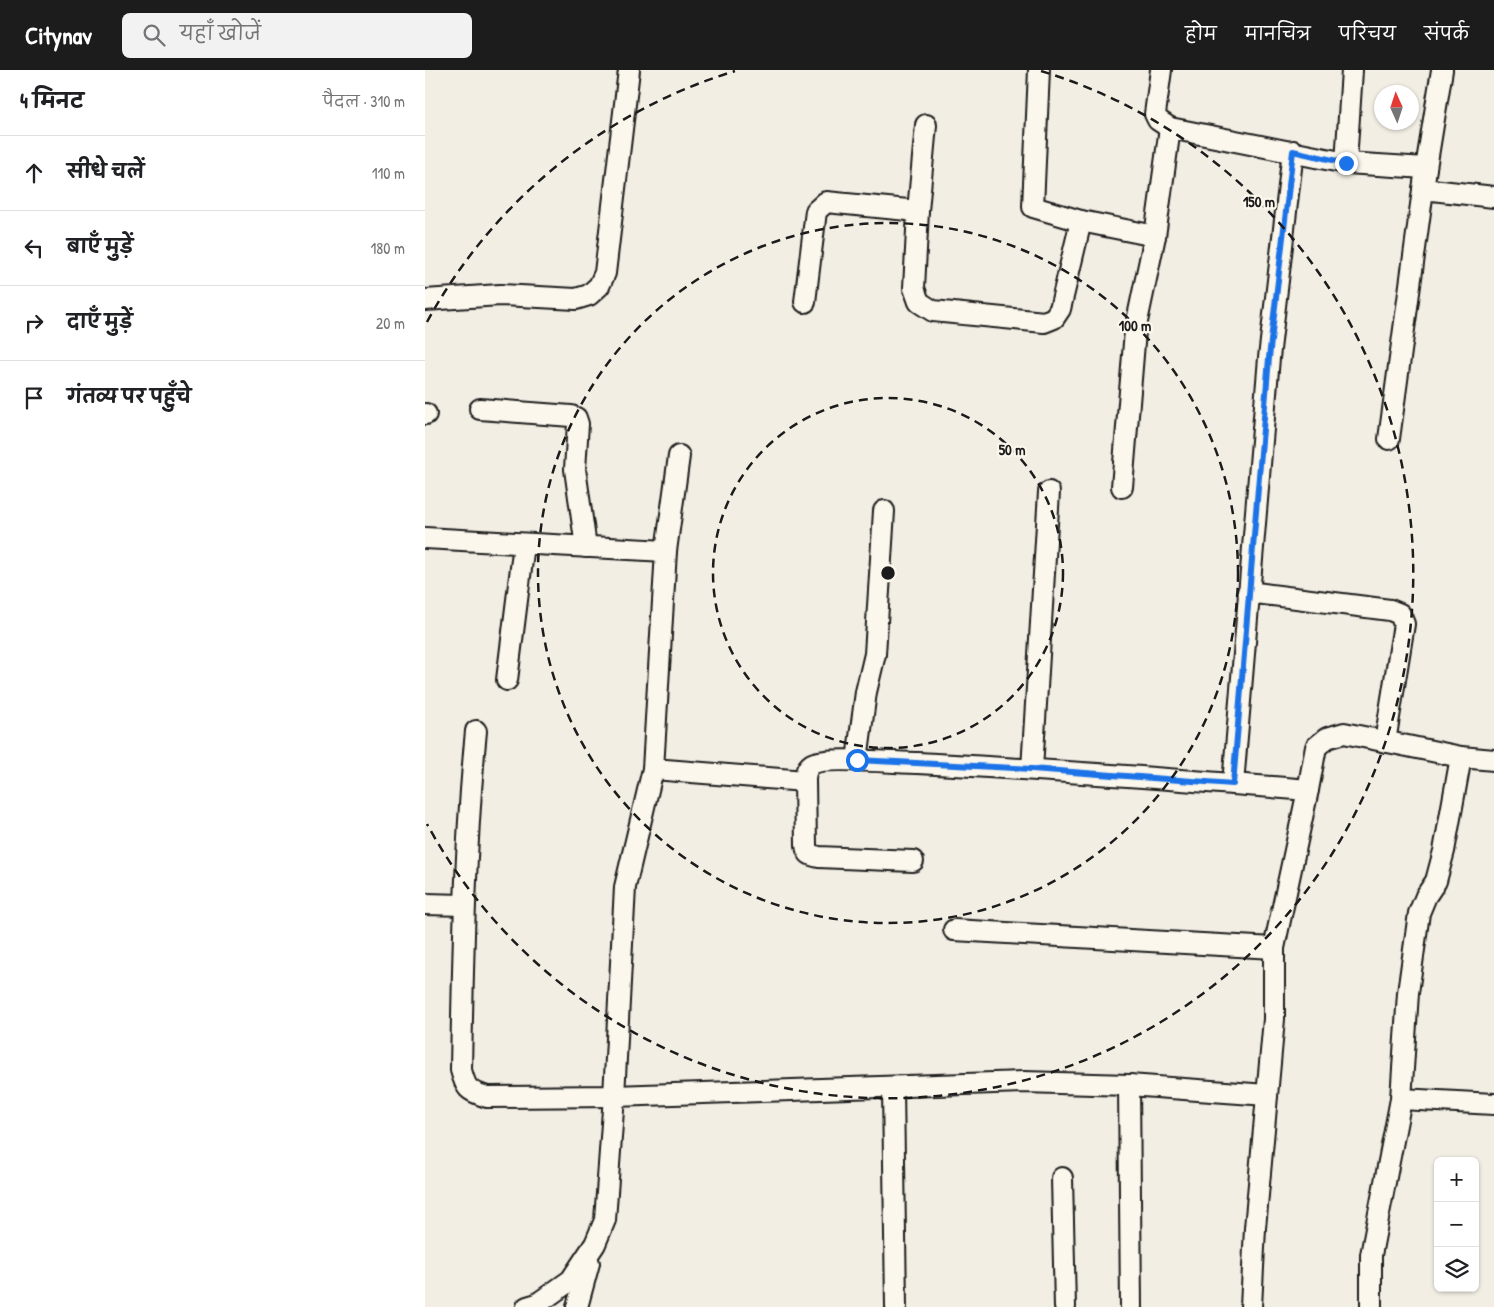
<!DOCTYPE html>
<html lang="hi">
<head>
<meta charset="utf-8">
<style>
	:root { --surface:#fff; --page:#f2f2f2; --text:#202124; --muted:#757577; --line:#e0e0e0; --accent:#1c1c1c }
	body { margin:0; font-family:"Patrick Hand","Playpen Sans Deva",sans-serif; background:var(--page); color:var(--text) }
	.controls { position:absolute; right:15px; bottom:15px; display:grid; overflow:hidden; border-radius:8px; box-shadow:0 1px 4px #0004 }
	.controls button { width:45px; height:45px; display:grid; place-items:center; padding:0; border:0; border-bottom:1px solid var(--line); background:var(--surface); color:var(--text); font:25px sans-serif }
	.compass { position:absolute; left:949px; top:15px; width:45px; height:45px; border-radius:50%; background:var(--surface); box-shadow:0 1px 4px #0004; rotate:357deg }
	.stop { position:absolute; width:15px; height:15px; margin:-11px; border:4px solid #1a73e8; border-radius:50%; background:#fff }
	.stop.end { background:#1a73e8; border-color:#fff; box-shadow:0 1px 5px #0008 }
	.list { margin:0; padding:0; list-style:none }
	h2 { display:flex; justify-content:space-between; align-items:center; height:65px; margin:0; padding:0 20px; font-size:21px }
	h2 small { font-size:16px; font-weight:400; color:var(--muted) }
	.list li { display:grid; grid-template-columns:32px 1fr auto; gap:15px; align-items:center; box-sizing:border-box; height:75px; padding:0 20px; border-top:1px solid var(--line) }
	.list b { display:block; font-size:19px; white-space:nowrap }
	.list em { font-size:16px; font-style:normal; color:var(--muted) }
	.icon { flex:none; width:28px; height:28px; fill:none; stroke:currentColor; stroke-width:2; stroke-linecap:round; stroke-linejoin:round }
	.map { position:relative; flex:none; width:1069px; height:1237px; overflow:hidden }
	header { display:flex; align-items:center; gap:30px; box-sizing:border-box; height:70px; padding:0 25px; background:var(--accent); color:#fff }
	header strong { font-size:24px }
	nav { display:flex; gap:28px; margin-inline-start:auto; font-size:18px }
	.search { width:350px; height:45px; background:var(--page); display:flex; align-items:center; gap:12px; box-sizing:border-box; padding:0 18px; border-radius:8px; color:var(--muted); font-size:19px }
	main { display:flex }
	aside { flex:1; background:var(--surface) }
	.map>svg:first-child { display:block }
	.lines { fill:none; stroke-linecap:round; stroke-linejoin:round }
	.street-casing { stroke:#1c1c1c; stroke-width:24 }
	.street { stroke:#fbf7ec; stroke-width:20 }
	.route { stroke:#1a73e8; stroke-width:6 }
	.ring { fill:none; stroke:#1c1c1c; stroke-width:2.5; stroke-dasharray:9 6 }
	.centre { fill:#1c1c1c; stroke:#fbf7ec; stroke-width:2.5 }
	.ring-label { font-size:15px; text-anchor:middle; font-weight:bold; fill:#1c1c1c; stroke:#fbf7ec; stroke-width:4.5; stroke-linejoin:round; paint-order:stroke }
</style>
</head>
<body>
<header>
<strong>Citynav</strong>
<div class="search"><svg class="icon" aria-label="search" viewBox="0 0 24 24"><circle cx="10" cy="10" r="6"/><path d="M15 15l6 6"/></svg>यहाँ खोजें</div>
<nav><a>होम</a><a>मानचित्र</a><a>परिचय</a><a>संपर्क</a></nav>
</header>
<main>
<aside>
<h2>4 मिनट<small>पैदल · 310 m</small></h2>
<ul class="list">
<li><svg class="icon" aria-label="ahead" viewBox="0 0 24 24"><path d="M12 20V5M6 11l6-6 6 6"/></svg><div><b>सीधे चलें</b></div><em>110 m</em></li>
<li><svg class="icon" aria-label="left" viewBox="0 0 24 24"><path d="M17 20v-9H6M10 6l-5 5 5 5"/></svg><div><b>बाएँ मुड़ें</b></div><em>180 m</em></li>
<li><svg class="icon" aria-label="right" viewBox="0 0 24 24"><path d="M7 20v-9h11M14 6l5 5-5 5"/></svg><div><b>दाएँ मुड़ें</b></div><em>20 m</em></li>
<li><svg class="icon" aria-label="arrive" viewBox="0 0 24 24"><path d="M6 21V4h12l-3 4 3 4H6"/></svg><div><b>गंतव्य पर पहुँचे</b></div></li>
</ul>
</aside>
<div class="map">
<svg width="1069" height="1237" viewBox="0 0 1069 1237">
	<rect width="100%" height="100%" fill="#f2eee4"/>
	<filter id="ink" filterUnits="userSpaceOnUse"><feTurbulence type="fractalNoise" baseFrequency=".02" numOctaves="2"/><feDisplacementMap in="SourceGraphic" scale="10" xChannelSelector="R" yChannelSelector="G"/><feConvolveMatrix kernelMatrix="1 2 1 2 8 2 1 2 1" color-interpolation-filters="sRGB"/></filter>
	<g filter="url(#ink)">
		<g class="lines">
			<defs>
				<g id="street">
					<path d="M 614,0 L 608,137 L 656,151 L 730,166"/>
					<path d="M 736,0 L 730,44 L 733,50 L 745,58 L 921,93 L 1001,98"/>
					<path d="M 501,55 L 493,141 L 489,218 L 494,232 L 508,241 L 619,252 L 629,248 L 635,239 L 656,151"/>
					<path d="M 921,93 L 927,0"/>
					<path d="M 998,119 L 1069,127"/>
					<path d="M 0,230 L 75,225 L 151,229 L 164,225 L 174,216 L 180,203 L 204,0"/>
					<path d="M 380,232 L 391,141 L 401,132 L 493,141"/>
					<path d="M 55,339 L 146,346 L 151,348 L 153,354 L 150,399 L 161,477"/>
					<path d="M 0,344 L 1,344"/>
					<path d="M 964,369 L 1001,98 L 1017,0"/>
					<path d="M 254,386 L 241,481 L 228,699 L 380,711"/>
					<path d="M 697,417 L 710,261 L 730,166 L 745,58"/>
					<path d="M 0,468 L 241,481"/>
					<path d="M 823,522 L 965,540 L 975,544 L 979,554 L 960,672"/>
					<path d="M 82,610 L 99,474"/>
					<path d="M 51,661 C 40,774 38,887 36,1000 C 41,1019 43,1021 62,1027 L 189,1026 L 598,1012 L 704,1015 L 842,1025"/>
					<path d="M 432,690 L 441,622 L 450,584 L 459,441"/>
					<path d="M 607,699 L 624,422"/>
					<path d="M 808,714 L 844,288 L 868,81"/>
					<path d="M 488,791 L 394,787 C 385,785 382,784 381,775 L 380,711 C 380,705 381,698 387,694 C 399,686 474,693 493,693 C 623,700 753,709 883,720"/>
					<path d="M 0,834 L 39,835"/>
					<path d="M 529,860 L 849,878"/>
					<path d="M 704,1015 L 706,1237"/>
					<path d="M 468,1018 L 471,1237"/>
					<path d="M 976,1029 L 1069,1034"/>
					<path d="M 637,1108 L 640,1237"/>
					<path d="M 102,1237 L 112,1234 L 146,1210 L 170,1174 L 180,1150 L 189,1026 L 200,817 L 228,699"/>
					<path d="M 152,1237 L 164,1193"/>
					<path d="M 826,1237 L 830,1158 L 849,949 L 849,878 L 883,720 L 891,677 L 902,668 L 919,663 L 1036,687 L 1069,690"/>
					<path d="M 946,1237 L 946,1185 L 976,1029 L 983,923 L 994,843 L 1001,826 L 1011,811 L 1019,781 L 1036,687"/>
				</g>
			</defs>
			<use href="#street" class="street-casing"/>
			<use href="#street" class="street"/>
		</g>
	</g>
	<g class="lines" filter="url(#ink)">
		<path class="route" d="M 432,690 L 607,699 L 808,714 L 844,288 L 868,81 L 921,93"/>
	</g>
	<g class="ring">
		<circle cx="463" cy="503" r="175"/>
		<circle cx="463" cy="503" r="350"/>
		<path d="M2 252A525 525 0 0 1 310 1M616 1A525 525 0 1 1 2 754"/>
	</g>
	<circle cx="463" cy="503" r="8" class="centre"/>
	<g class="ring-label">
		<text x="834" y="137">150 m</text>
		<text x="710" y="261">100 m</text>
		<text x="587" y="385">50 m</text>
	</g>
</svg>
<div class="controls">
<button>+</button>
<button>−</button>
<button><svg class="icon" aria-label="layers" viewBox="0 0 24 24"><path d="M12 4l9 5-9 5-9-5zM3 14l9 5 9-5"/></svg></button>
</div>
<svg class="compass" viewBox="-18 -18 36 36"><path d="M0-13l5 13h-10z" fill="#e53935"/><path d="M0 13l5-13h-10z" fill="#757577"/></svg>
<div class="stop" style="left:432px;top:690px"></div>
<div class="stop end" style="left:921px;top:93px"></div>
</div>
</main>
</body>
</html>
